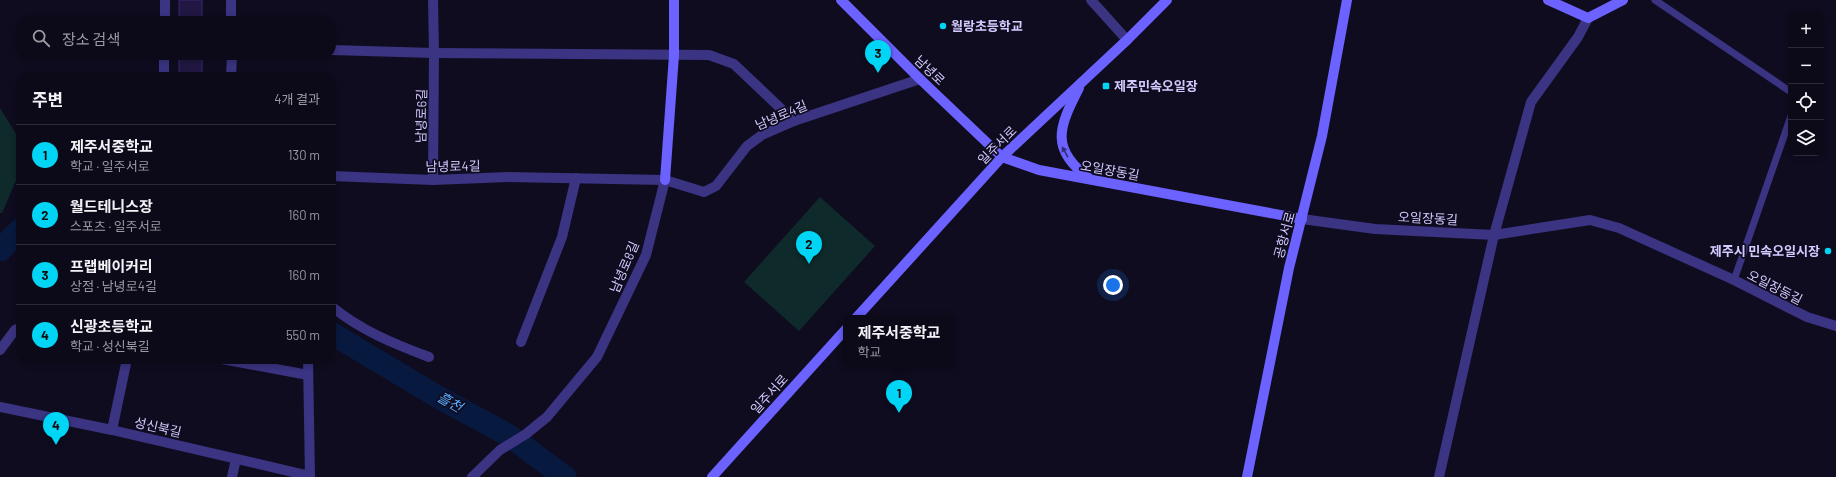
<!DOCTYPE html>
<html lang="ko">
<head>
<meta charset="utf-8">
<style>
	:root { --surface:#0c0918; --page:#1a1725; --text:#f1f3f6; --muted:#9a9aa2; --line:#2c2a37; --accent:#00d5f6 }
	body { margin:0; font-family:Barlow,"Noto Sans KR",sans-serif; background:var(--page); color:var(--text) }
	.controls { position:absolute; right:12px; top:12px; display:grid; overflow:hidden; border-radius:8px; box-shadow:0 2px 6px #0003 }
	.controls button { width:36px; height:36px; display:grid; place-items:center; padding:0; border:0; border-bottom:1px solid var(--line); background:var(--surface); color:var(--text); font:20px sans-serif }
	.you { position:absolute; left:1113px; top:285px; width:14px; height:14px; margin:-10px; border:3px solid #fff; border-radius:50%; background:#1a73e8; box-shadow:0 0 0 6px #1a73e833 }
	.badge { display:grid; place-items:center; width:26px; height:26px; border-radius:50%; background:var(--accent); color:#111; font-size:13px; font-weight:700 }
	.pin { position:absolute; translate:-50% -33px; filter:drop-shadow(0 1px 2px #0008) }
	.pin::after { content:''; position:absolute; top:21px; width:14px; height:12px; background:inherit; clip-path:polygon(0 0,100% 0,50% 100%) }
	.popup { position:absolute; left:843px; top:315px; width:112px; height:52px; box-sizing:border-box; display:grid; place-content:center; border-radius:8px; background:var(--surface); filter:drop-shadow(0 1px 3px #0005); font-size:13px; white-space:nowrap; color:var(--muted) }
	.popup b { font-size:15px; color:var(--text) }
	.popup::after { content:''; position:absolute; left:50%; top:100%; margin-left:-8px; border:8px solid transparent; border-top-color:var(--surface) }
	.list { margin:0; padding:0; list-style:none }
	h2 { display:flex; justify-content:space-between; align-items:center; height:52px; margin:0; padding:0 16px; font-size:17px }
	h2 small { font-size:13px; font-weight:400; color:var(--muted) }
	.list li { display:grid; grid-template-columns:26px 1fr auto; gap:12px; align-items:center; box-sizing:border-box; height:60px; padding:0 16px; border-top:1px solid var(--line) }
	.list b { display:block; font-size:15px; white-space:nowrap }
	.list p { margin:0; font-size:13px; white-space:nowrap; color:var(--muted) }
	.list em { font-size:13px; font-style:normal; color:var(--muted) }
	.icon { flex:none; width:22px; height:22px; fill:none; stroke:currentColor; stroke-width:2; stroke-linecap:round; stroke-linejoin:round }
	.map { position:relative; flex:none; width:1836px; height:477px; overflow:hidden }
	.search { position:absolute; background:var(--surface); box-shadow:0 2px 6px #0003; left:16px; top:16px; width:320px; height:44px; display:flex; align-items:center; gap:10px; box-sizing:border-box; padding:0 14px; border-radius:16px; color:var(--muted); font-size:15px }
	.panel { position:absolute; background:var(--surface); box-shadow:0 2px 6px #0003; left:16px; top:72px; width:320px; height:292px; border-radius:16px }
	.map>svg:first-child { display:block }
	.green { fill:#0e2a2a }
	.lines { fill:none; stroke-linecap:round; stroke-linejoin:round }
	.river { stroke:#07193e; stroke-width:23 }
	.building { fill:#211742; stroke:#38286f }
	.lane { stroke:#3a3482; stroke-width:7 }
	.street { stroke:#3a3482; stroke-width:10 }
	.secondary { stroke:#6b62ff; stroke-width:10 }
	.oneway { fill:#342e79 }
	.poi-dot { fill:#00d5f6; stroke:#100c20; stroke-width:1.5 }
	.labels { text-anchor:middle; stroke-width:3.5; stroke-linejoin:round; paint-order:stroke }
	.poi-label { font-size:13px; font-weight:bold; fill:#d3cbff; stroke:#100c20; text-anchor:start }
	.street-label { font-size:13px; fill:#d3cbff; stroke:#100c20 }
	.water-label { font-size:14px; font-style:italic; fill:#59acff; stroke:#100c20 }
</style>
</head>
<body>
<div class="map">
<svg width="1836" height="477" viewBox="0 0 1836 477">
	<rect width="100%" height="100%" fill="#100c20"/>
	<g class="green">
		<path d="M 0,108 L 21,142 L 21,169 L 2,213 L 0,213 Z"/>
		<path d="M 820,197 L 875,246 L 799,331 L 744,282 Z"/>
	</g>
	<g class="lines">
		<g class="river">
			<path d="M 0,250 L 21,229"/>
			<path d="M 331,333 L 438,397 L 508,435 L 565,477"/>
		</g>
	</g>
	<g class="building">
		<rect x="179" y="0" width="23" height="21"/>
		<rect x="179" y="55" width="23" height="22"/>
	</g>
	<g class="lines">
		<g class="lane">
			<path d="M 1655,0 L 1791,92"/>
			<path d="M 1734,280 L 1791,116"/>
		</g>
		<g class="street">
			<path d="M 231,0 L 231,21"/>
			<path d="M 433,0 L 434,53 L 433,180"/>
			<path d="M 1091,0 L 1127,40"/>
			<path d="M 165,21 L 165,0"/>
			<path d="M 331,50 L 434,53 L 709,55 L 734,64 L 794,121"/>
			<path d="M 164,77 L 164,55"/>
			<path d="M 231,77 L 232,55"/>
			<path d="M 331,176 L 433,180 L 508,177 L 665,180 L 704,192 L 716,186 L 747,146 L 762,135 L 794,121 L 920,79"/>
			<path d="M 1302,219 L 1375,229 L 1494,235 L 1590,220 L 1619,228 L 1734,280 L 1807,317 L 1836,326"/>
			<path d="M 331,306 C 360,330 394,344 429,357"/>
			<path d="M 521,342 L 562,237 L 576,178"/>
			<path d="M 0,350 L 15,330 L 21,327"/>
			<path d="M 222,359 L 308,375"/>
			<path d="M 308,359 L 310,477"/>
			<path d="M 0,407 L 112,430 L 310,476"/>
			<path d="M 112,430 L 127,359"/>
			<path d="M 232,477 L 236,459"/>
			<path d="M 472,477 L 500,450 L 526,434 L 547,417 L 597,357 L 646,255 L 665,180"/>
			<path d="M 1439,477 L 1494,235 L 1531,102 L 1578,37 L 1588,18"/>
		</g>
		<g class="secondary">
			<path d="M 841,0 L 920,79 L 1002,157 L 1039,170 L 1302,219"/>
			<path d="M 1548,0 L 1588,18 L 1623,0"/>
			<path d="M 1079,88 C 1059,127 1049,149 1090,179"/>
			<path d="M 665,180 L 674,55 L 674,0"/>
			<path d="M 856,318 L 1002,157 L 1127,40 L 1167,0"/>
			<path d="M 712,477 L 846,329"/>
			<path d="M 1247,477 L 1289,268 L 1322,136 L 1347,0"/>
		</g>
	</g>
	<defs><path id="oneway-solid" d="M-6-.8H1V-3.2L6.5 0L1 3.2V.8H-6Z"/></defs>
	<use class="oneway" href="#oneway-solid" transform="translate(1065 152) rotate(-119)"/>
	<g class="poi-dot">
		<circle cx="943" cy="26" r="4"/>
		<rect x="1102" y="82" width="8" height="8" rx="2"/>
		<circle cx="1828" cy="251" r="4"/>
	</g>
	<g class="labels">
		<g class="poi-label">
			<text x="951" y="31">월랑초등학교</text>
			<text x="1114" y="91">제주민속오일장</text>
			<text x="1820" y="256" text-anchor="end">제주시 민속오일시장</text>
		</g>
		<g class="street-label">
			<text transform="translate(930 70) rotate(44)" y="5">남녕로</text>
			<text transform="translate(781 115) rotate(-23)" y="5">남녕로4길</text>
			<text transform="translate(421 116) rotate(-89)" y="5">남녕로6길</text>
			<text transform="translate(997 145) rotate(-45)" y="5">일주서로</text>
			<text transform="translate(453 166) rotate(-1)" y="5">남녕로4길</text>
			<text transform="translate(1110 170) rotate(10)" y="5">오일장동길</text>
			<text transform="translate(1428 218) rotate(3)" y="5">오일장동길</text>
			<text transform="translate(1284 235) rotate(-75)" y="5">공항서로</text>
			<text transform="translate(624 267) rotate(-67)" y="5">남녕로8길</text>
			<text transform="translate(1775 287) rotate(27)" y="5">오일장동길</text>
			<text transform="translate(769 394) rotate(-48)" y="5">일주서로</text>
			<text transform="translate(158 427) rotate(13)" y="5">성신북길</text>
		</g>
		<g class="water-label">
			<text transform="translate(450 402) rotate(30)" y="5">흘천</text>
		</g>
	</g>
</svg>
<div class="controls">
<button>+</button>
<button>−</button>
<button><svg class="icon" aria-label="locate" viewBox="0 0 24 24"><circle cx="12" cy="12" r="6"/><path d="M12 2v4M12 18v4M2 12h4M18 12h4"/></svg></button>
<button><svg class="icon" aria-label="layers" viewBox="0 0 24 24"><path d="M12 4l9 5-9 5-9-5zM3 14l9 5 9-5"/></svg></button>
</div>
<div class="you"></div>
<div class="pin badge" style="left:899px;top:413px">1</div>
<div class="popup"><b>제주서중학교</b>학교</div>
<div class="pin badge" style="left:809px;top:264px">2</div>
<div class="pin badge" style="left:878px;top:73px">3</div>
<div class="pin badge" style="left:56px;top:445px">4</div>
<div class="search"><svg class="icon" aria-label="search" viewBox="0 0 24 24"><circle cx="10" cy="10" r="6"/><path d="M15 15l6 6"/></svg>장소 검색</div>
<section class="panel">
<h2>주변<small>4개 결과</small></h2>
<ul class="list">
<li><span class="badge">1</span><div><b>제주서중학교</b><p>학교 · 일주서로</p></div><em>130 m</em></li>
<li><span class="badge">2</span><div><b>월드테니스장</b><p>스포츠 · 일주서로</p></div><em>160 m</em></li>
<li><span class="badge">3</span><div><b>프랩베이커리</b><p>상점 · 남녕로4길</p></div><em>160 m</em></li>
<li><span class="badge">4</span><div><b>신광초등학교</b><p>학교 · 성신북길</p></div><em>550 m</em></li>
</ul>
</section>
</div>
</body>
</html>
